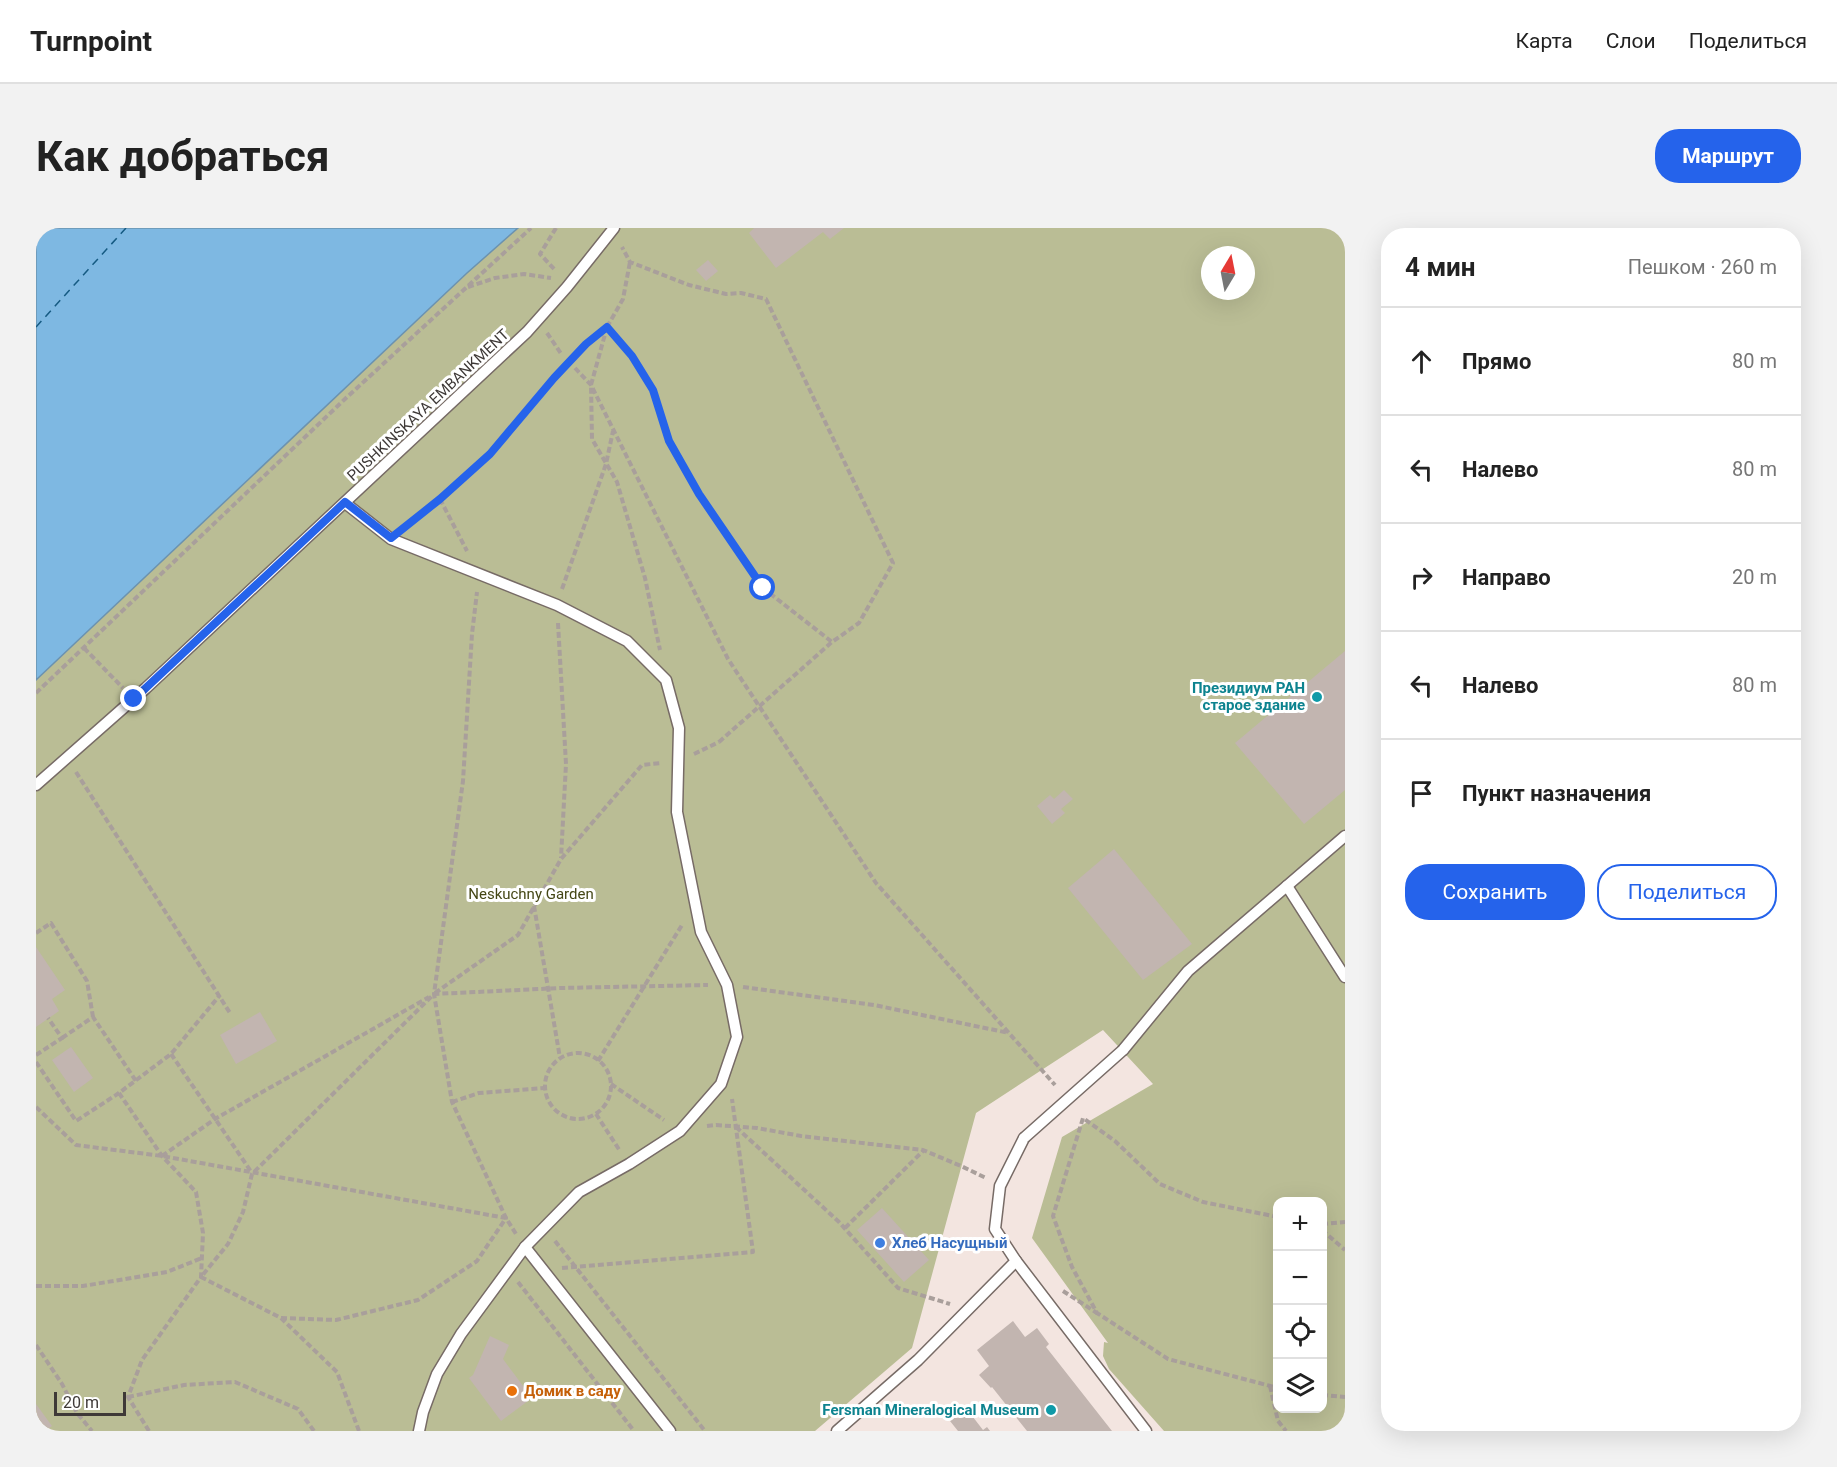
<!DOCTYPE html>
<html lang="ru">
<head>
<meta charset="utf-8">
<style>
	:root { --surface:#fff; --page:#f2f2f2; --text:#222; --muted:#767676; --line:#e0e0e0; --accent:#2563eb }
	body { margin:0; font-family:Roboto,sans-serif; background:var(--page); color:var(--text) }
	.controls { position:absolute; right:18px; bottom:18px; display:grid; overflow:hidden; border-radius:12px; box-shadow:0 6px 24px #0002 }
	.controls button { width:54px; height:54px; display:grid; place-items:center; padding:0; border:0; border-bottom:2px solid var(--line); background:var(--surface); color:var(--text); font:30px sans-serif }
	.compass { position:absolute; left:1165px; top:18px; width:54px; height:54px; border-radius:50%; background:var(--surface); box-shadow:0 6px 24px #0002; rotate:10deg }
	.scale { position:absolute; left:18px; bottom:15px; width:72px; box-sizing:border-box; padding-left:6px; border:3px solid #3e3937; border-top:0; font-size:16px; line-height:21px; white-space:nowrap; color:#3e3937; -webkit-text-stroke:4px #fff; paint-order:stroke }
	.stop { position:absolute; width:18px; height:18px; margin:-14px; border:4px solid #2563eb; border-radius:50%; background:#fff }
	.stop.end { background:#2563eb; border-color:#fff; box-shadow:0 2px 6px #0008 }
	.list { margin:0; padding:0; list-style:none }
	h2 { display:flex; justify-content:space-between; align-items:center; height:78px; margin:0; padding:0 24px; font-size:26px }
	h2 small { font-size:20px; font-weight:400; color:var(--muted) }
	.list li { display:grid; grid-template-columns:39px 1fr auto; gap:18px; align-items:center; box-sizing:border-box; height:108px; padding:0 24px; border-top:2px solid var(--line) }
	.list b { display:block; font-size:22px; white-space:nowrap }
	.list em { font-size:20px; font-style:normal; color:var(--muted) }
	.actions { display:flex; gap:12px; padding:18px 24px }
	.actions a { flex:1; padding:14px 0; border:2px solid var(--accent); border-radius:24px; text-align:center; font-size:21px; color:var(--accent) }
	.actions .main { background:var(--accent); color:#fff }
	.icon { flex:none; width:33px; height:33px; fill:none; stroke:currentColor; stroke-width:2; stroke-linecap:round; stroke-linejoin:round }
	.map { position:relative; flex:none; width:1309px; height:1203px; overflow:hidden; border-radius:24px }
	header { display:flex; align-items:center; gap:36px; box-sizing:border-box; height:84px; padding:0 30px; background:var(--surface); border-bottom:2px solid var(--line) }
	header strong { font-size:28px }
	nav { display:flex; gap:33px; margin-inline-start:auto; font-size:21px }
	.intro { display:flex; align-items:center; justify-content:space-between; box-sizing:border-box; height:144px; padding:0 36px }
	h1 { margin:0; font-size:42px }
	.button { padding:15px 27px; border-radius:24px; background:var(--accent); color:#fff; font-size:21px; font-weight:700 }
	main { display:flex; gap:36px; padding:0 36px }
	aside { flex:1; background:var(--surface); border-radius:24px; box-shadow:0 6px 24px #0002 }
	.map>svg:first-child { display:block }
	.green { fill:#babd95; fill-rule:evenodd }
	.water { fill:#7eb8e2; stroke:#6b92af; stroke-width:1.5 }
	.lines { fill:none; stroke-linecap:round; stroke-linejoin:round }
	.ferry { stroke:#155a82; stroke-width:1.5; stroke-dasharray:8 6; stroke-linecap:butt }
	.building { fill:#c2b5b0 }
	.service-casing { stroke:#776b66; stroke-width:13 }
	.path { stroke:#a99f9b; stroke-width:4; stroke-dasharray:6 3; stroke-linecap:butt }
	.service { stroke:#fff; stroke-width:10 }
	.service-bridge-casing { stroke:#776b66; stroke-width:13; stroke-linecap:butt }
	.path-bridge { stroke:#a99f9b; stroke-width:4; stroke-dasharray:6 3; stroke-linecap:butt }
	.service-bridge { stroke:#fff; stroke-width:10 }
	.route { stroke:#2563eb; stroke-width:8 }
	.culture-dot { fill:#0f9aa8; stroke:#fff; stroke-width:2 }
	.shop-dot { fill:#3f7fe0; stroke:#fff; stroke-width:2 }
	.food-dot { fill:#e8710a; stroke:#fff; stroke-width:2 }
	.labels { text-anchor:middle; stroke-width:6; stroke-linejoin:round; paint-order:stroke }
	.street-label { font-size:15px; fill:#3e3937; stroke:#fff }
	.culture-label { font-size:15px; font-weight:bold; fill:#0d838f; stroke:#fff; text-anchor:end }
	.park-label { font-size:15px; fill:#454716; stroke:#fff }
	.shop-label { font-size:15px; font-weight:bold; fill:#366cbe; stroke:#fff; text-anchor:start }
	.food-label { font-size:15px; font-weight:bold; fill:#c56008; stroke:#fff; text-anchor:start }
</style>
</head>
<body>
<header>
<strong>Turnpoint</strong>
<nav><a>Карта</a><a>Слои</a><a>Поделиться</a></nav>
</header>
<div class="intro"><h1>Как добраться</h1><a class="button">Маршрут</a></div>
<main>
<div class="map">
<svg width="1309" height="1203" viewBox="0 0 1309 1203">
	<rect width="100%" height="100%" fill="#f3e5e0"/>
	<path class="green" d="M 482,0 L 1309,0 L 1309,1203 L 1128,1203 L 1073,1141 L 1067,1128 L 1068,1114 L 1072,1115 L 996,1010 L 1026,909 L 1117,856 L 1067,802 L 940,885 L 876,1120 L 779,1203 L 0,1203 L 0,452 L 431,45 ZM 1174,27 L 1210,27 L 1210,63 L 1174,63 ZM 1242,974 L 1286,974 L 1286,1180 L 1242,1180 Z"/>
	<path class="water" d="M 0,0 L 482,0 L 431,45 L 0,452 Z"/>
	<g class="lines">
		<path class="ferry" d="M 0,99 L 90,0"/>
	</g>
	<g class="building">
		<path d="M 718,0 L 808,0 L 794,11 L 787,4 L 740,40 L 713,5 Z"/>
		<path d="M 672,32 L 682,43 L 670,53 L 660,42 Z"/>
		<path d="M 1309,423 L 1309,562 L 1268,596 L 1199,515 Z"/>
		<path d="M 1028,562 L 1037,571 L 1025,581 L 1029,585 L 1016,596 L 1001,578 L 1014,567 L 1018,571 Z"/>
		<path d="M 1078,621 L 1156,716 L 1107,752 L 1032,660 Z"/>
		<path d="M 0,719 L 29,762 L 16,771 L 23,783 L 0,799 Z"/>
		<path d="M 224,784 L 241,813 L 200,836 L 184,807 Z"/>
		<path d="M 35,819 L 57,850 L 38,864 L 16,832 Z"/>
		<path d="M 846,980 L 893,1032 L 868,1054 L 821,1002 Z"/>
		<path d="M 977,1093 L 989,1109 L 1001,1100 L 1013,1116 L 1010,1119 L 1076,1203 L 991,1203 L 956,1159 L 955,1160 L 943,1147 L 953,1138 L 941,1122 Z"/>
		<path d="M 454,1108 L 473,1117 L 467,1131 L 496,1170 L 465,1193 L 433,1150 L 437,1147 Z"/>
		<path d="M 0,1176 L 16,1198 L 9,1203 L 0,1203 Z"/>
		<path d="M 925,1178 L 928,1181 L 930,1180 L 947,1202 L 951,1199 L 954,1203 L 922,1203 L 914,1193 L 923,1186 L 920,1182 Z"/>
	</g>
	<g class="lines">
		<defs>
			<g id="service">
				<path d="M 309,275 L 355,311 L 521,377 L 591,413 L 630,452 L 643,500 L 641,584 L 665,704 L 691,757 L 701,809 L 685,856 L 644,903 L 593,936 L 543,964 L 489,1019 L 425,1106 L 401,1146 L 387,1184 L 383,1203"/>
				<path d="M 0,557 L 110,460 L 491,104 L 531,59 L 578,0"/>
				<path d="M 1251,658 L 1309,749"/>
				<path d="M 1087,822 L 1152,743 L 1309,608"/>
				<path d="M 489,1019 L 634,1203"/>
				<path d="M 980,1033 L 1110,1203"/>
				<path d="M 801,1203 L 882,1132 L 980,1033 L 959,1001 L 964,958 L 988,910"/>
			</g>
		</defs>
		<use href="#service" class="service-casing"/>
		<g class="path">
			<path d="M 520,0 L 504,26 L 520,43"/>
			<path d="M 432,59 L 459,50 L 488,46 L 515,50"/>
			<path d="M 571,99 L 595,128 L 617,162 L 633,213 L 663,266 L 727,360 L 796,414 L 823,395 L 857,335 L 730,71 L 705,65 L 690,66 L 653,57 L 594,34 L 586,19"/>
			<path d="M 571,99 L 555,157 L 556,211 L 581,254 L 609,350 L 624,422"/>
			<path d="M 511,105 L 526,127"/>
			<path d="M 550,116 L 571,99 L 587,71 L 594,34"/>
			<path d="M 539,140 L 555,157 L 692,431 L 840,655 L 1019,857"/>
			<path d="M 404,271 L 431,323"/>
			<path d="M 368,300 L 454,226 L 518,150"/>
			<path d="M 526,361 L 570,236 L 577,203"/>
			<path d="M 522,395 L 530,536 L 525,630"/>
			<path d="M 48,420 L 87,460"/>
			<path d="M 0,465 L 309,171 L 495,0"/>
			<path d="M 658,526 L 683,514"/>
			<path d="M 40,544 L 194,785"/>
			<path d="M 498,678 L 524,830"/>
			<path d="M 0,705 L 15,695 L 51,753 L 57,789"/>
			<path d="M 707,759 L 838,777 L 973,805"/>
			<path d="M 399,765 L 482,707 L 525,631 L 606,537 L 625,535"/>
			<path d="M 26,810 L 57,789 L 100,853"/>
			<circle cx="542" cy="858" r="33"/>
			<path d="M 135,826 L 216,945"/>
			<path d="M 0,827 L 26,810 L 12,790"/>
			<path d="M 562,833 L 646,697"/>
			<path d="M 0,834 L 40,893 L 83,865"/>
			<path d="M 575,856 L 628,892"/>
			<path d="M 416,874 L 443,865 L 509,860"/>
			<path d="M 0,879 L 40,917 L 126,928 L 470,990 L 480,1006"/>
			<path d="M 560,886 L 584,923"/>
			<path d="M 671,898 L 680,897 L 721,900 L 765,908 L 887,922 L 925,938 L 950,950"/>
			<path d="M 700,899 L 803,994 L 862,1060 L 914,1076"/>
			<path d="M 126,928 L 179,891 L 393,769"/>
			<path d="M 1242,989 L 1167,974 L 1124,956 L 1079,913 L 1047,890 L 1017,988 L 1036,1039 L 1061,1085 L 1132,1131 L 1242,1160"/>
			<path d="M 1286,996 L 1309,994"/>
			<path d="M 809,1000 L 887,923"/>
			<path d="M 1286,1002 L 1309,1022"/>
			<path d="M 519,1013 L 669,1203"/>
			<path d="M 526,1040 L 717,1024 L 696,871"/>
			<path d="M 482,1054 L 598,1203"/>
			<path d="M 0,1058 L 47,1058 L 131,1044 L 166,1030"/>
			<path d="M 1027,1063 L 1061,1085"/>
			<path d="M 245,1090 L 300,1092 L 382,1072 L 441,1033 L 470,990 L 416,874 L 398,766 L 427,553 L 436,406 L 441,364"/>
			<path d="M 0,1117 L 26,1156 L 41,1185 L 56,1203"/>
			<path d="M 1234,1158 L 1242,1193 L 1250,1203"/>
			<path d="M 1286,1167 L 1309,1169"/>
			<path d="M 92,1169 L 148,1157 L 199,1154 L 262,1181 L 278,1203"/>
			<path d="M 113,1203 L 92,1169 L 106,1132 L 165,1049 L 167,1005 L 160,964 L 126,928 L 83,865 L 135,826 L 184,767"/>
			<path d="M 323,1203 L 301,1144 L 245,1090 L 165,1049 L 192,1016 L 207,984 L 216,946 L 398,766 L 524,760 L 672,757"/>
		</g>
		<use href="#service" class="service"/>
		<defs>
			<path id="service-bridge" d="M 988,910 L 1087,822"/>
		</defs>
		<use href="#service-bridge" class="service-bridge-casing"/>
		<g class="path-bridge">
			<path d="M 518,150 L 550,116"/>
			<path d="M 683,514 L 796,414"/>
		</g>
		<use href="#service-bridge" class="service-bridge"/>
	</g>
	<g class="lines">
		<path class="route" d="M 98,471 L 309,274 L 355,310 L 404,271 L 454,226 L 518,150 L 550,116 L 571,99 L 596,128 L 617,162 L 633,213 L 663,266 L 727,360"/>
	</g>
	<g class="culture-dot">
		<circle cx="1281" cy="469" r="6"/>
		<circle cx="1015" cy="1182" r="6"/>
	</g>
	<circle class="shop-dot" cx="844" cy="1015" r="6"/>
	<circle class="food-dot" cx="476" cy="1163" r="6"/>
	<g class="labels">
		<g class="street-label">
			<text transform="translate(392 177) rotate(-43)" y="5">PUSHKINSKAYA EMBANKMENT</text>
		</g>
		<g class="culture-label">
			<text x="1269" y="465">Президиум РАН<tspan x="1269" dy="17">старое здание</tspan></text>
			<text x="1003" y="1187">Fersman Mineralogical Museum</text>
		</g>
		<g class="park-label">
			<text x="495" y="671">Neskuchny Garden</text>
		</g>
		<g class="shop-label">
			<text x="856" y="1020">Хлеб Насущный</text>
		</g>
		<g class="food-label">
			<text x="488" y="1168">Домик в саду</text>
		</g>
	</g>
</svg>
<div class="controls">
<button>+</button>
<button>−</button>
<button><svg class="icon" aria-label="locate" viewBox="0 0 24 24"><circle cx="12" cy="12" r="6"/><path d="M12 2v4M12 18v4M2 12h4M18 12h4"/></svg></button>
<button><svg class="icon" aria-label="layers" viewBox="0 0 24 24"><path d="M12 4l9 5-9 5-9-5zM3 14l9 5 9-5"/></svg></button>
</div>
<svg class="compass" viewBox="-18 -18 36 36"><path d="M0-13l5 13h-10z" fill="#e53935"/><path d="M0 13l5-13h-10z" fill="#767676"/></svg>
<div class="scale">20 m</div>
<div class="stop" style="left:727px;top:360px"></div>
<div class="stop end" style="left:98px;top:471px"></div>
</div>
<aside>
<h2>4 мин<small>Пешком · 260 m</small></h2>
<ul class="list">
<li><svg class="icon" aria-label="ahead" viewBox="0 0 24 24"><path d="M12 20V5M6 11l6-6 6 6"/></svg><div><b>Прямо</b></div><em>80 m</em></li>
<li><svg class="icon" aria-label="left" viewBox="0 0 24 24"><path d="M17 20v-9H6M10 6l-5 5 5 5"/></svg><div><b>Налево</b></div><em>80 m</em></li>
<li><svg class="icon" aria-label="right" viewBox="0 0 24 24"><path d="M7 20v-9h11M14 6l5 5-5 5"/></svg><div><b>Направо</b></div><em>20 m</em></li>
<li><svg class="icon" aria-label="left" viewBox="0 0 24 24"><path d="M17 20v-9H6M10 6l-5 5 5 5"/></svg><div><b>Налево</b></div><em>80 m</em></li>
<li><svg class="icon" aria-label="arrive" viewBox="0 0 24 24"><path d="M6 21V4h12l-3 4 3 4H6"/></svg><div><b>Пункт назначения</b></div></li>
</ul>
<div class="actions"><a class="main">Сохранить</a><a>Поделиться</a></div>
</aside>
</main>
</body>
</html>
